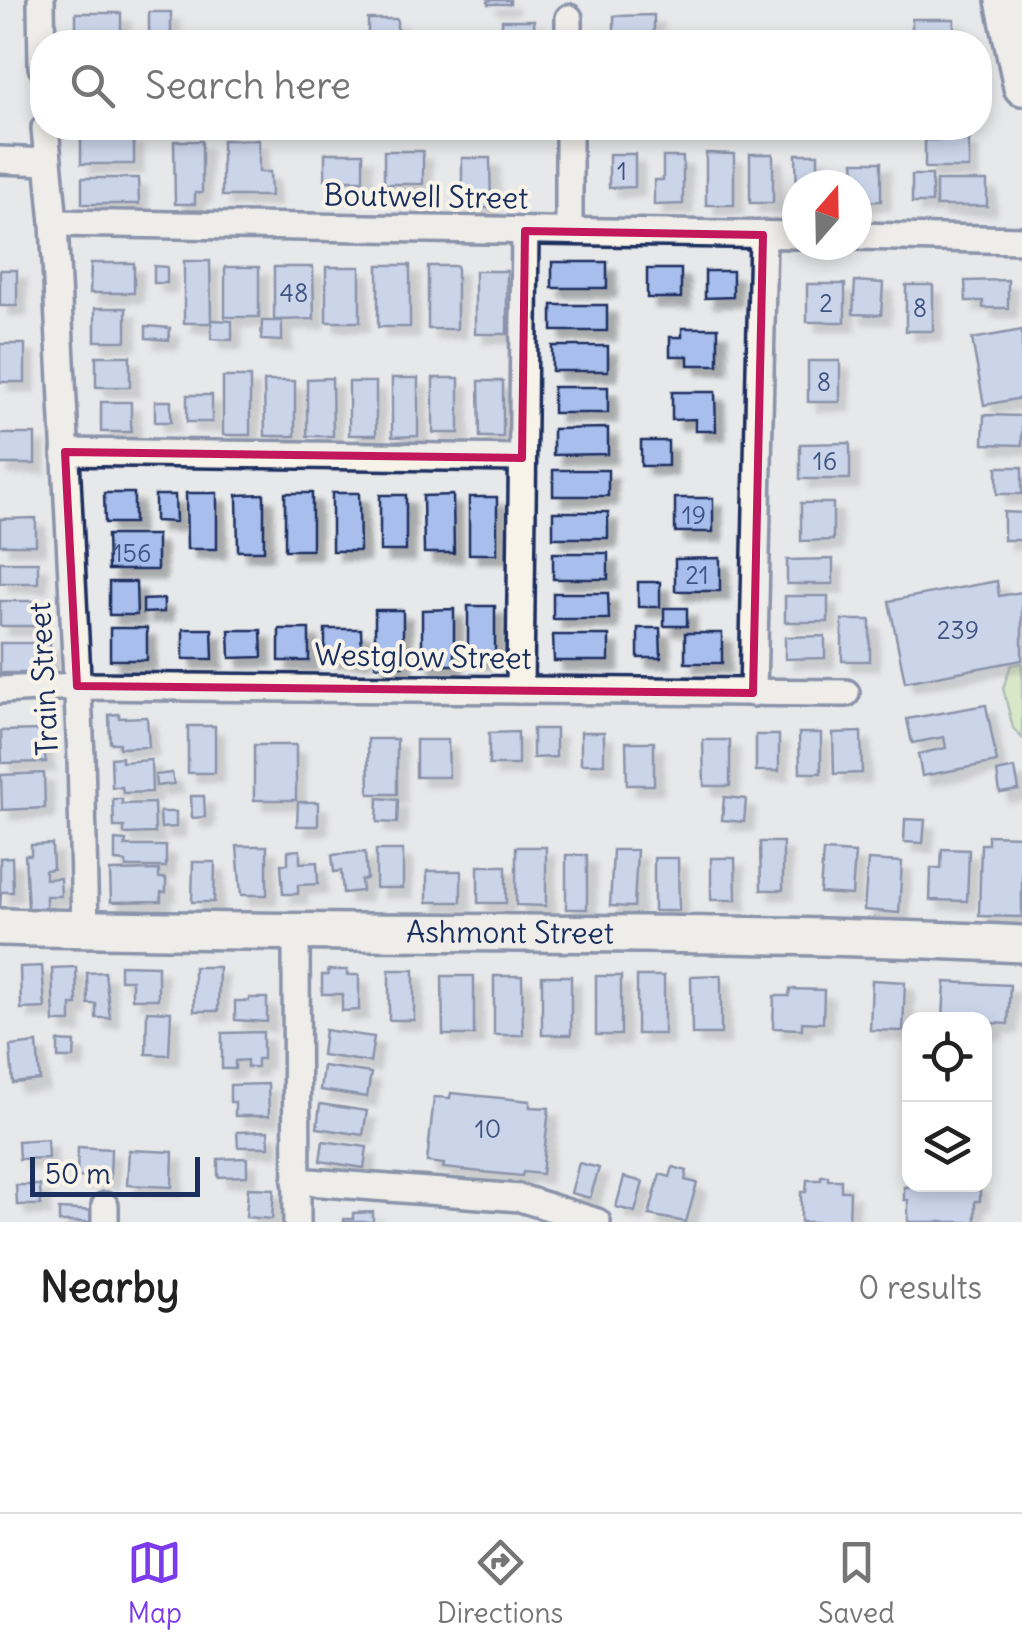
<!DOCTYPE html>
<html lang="en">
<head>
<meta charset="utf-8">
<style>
	:root { --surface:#fff; --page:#f2f2f2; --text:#222; --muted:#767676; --line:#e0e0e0; --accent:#7c3aed }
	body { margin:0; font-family:Delius,sans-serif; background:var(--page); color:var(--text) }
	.controls { position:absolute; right:30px; bottom:30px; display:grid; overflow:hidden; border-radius:20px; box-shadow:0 5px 15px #0003 }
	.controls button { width:90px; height:90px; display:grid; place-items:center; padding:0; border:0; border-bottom:2px solid var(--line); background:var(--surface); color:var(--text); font:50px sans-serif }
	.compass { position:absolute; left:782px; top:170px; width:90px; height:90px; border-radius:50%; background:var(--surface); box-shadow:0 5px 15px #0003; rotate:20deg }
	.scale { position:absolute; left:30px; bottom:25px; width:170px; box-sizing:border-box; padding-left:10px; border:5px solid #1b2f5e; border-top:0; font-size:28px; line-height:35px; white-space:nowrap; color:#1b2f5e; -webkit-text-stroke:8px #f7f3e8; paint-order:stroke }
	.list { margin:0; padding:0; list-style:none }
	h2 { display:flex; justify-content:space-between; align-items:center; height:130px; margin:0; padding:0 40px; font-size:42px }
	h2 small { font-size:32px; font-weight:400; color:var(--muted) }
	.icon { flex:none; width:55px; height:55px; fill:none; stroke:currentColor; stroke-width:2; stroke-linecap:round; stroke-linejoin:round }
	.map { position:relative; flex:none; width:1022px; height:1222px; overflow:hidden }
	.search { position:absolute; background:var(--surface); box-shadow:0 5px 15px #0003; left:30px; right:30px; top:30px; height:110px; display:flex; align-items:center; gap:25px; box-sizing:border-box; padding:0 35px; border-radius:40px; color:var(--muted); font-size:38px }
	.sheet { height:290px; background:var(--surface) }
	nav { display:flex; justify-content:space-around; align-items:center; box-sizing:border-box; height:140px; border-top:2px solid var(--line); background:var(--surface); font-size:28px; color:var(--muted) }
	nav a { display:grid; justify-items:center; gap:5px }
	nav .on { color:var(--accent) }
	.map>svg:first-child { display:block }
	.green { fill:#c5e7a0; stroke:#708b7f; stroke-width:2.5 }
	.building { fill:#a8beec; stroke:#1b2f5e; stroke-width:2.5; filter:url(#shadow) }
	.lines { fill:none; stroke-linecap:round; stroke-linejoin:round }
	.minor-casing { stroke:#1b2f5e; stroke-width:32 }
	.secondary-casing { stroke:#1b2f5e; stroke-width:42 }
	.minor { stroke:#f7f3e8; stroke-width:25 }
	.secondary { stroke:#f7f3e8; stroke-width:35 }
	.marked { fill:none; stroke:#c2185b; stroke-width:8; stroke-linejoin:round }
	.labels { text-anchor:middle; stroke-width:8; stroke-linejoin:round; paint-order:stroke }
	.number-label { font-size:25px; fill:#3e5382 }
	.street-label { font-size:30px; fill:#1b2f5e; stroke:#f7f3e8 }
</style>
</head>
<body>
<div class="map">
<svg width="1022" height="1222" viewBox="0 0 1022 1222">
	<defs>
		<filter id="shadow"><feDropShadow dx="9" dy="9" stdDeviation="2.5" flood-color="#0004"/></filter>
	</defs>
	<rect width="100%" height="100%" fill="#e7e8e9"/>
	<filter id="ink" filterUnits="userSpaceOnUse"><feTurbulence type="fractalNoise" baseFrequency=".01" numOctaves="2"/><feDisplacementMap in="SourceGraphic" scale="20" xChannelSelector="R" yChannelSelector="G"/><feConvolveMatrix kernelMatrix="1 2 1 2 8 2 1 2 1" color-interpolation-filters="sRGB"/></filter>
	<g filter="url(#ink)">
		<path class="green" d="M 1022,663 L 1022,738 L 1013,728 L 1003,688 L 1011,665 Z"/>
		<g class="building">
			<rect x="488" y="0" width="22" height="4"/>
			<rect x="149" y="12" width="22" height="30"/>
			<rect x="76" y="13" width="45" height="26"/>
			<path d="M 654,15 L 654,42 L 614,42 L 614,16 Z"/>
			<rect x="368" y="19" width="29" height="23"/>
			<rect x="912" y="19" width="42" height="23"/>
			<path d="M 502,20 L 534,20 L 535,42 L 502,42 Z"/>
			<rect x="81" y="137" width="53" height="27"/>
			<path d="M 222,140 L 259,140 L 259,172 L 270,172 L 271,196 L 222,196 Z"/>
			<rect x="925" y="140" width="44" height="28"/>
			<path d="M 174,141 L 202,141 L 202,193 L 195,193 L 195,204 L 175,204 Z"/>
			<rect x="384" y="151" width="39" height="33"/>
			<rect x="325" y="153" width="38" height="27"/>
			<path d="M 706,153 L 734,154 L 734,205 L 706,205 Z"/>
			<path d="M 609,154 L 635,154 L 635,187 L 609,188 Z"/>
			<rect x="750" y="154" width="23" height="49"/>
			<path d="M 796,154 L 818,154 L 818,185 L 797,185 L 797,202 Z"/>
			<path d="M 663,157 L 683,157 L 683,204 L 654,205 L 654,180 L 663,180 Z"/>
			<path d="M 462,158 L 490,158 L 491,208 L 462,208 Z"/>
			<path d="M 854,162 L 881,162 L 881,201 L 857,202 Z"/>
			<rect x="912" y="175" width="20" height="28"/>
			<path d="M 82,178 L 138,178 L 139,204 L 82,204 Z"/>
			<rect x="936" y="181" width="51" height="25"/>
			<path d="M 184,261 L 210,261 L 211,323 L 184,323 Z"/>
			<rect x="552" y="262" width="55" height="26"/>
			<path d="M 91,263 L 134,263 L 134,293 L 90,293 Z"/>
			<rect x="378" y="265" width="32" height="62"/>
			<path d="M 154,266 L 167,267 L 167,283 L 154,283 Z"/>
			<rect x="428" y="266" width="29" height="63"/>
			<rect x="225" y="267" width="34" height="50"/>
			<path d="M 274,267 L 313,267 L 314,319 L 274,320 Z"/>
			<rect x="326" y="267" width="34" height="55"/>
			<rect x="647" y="269" width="34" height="29"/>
			<rect x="0" y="270" width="17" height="36"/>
			<rect x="475" y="271" width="32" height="63"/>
			<path d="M 705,271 L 733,271 L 733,297 L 705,298 Z"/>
			<path d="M 1008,280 L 1008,308 L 983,308 L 983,301 L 966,301 L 965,281 Z"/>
			<path d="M 855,281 L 883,283 L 881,315 L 853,314 Z"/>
			<rect x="807" y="284" width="38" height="38"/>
			<rect x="906" y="285" width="27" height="46"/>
			<rect x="552" y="305" width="55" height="26"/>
			<rect x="95" y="308" width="31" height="33"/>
			<path d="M 212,320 L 232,321 L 232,340 L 211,339 Z"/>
			<path d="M 262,321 L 282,321 L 282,341 L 261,340 Z"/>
			<path d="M 146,326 L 170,328 L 169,340 L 146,338 Z"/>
			<path d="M 682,328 L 718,328 L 718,365 L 688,365 L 688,356 L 670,356 L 670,337 L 682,337 Z"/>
			<path d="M 1022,330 L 1022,398 L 984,405 L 972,339 Z"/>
			<rect x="0" y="344" width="25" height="38"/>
			<rect x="552" y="346" width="56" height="25"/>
			<rect x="96" y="356" width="34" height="31"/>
			<rect x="808" y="361" width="32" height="41"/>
			<rect x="223" y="377" width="27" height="58"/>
			<path d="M 332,378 L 333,436 L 307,436 L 307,379 Z"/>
			<path d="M 392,378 L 418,378 L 418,436 L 392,437 Z"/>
			<rect x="433" y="378" width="26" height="55"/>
			<path d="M 264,381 L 295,381 L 295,436 L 265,436 Z"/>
			<path d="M 479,381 L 503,381 L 503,437 L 480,437 Z"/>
			<rect x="349" y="382" width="27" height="53"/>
			<rect x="553" y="387" width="55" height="26"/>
			<path d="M 672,392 L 715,392 L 716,431 L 695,431 L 695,419 L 672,420 Z"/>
			<rect x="187" y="395" width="25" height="27"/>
			<rect x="155" y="401" width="16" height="21"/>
			<rect x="101" y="402" width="30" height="30"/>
			<path d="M 984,415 L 1022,416 L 1022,445 L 983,444 Z"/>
			<path d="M 608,428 L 608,454 L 553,455 L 553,429 Z"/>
			<rect x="0" y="434" width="35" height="30"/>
			<rect x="641" y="441" width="27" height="25"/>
			<path d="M 850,443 L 850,479 L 800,479 L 800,444 Z"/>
			<rect x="997" y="467" width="25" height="27"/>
			<rect x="553" y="470" width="55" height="26"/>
			<path d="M 104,493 L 134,493 L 134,523 L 105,523 Z"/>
			<path d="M 186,493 L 217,493 L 217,549 L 187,549 Z"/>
			<rect x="285" y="493" width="27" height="57"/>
			<path d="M 332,493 L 359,493 L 360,551 L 332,551 Z"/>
			<path d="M 264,494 L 264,551 L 238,551 L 237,495 Z"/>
			<path d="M 155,495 L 175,495 L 176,522 L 155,521 Z"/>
			<rect x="380" y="495" width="26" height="56"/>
			<path d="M 453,495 L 454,553 L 424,553 L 423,496 Z"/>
			<rect x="469" y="497" width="28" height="57"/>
			<rect x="675" y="498" width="38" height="34"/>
			<path d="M 801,503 L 833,503 L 833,540 L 801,541 Z"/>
			<rect x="553" y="512" width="55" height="26"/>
			<path d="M 1004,512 L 1022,513 L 1022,540 L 1004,540 Z"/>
			<path d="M 36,518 L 36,545 L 0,545 L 0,519 Z"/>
			<path d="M 107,535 L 157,535 L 157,570 L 108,570 Z"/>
			<rect x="553" y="553" width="55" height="26"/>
			<path d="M 720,558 L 720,591 L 675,591 L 675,559 Z"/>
			<path d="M 833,559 L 833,584 L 787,584 L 787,560 Z"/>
			<rect x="0" y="562" width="38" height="21"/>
			<path d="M 997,581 L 999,596 L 1022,592 L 1022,660 L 905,682 L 889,601 Z"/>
			<path d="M 109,582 L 136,582 L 137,615 L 109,615 Z"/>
			<rect x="638" y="582" width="22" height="25"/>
			<path d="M 553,593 L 608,593 L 609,619 L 553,619 Z"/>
			<rect x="785" y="596" width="43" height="26"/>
			<path d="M 164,599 L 164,612 L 143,613 L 143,600 Z"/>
			<rect x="0" y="601" width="38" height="25"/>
			<rect x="468" y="606" width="27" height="53"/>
			<rect x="664" y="608" width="23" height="18"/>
			<path d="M 454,609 L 454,665 L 422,665 L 422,610 Z"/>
			<rect x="375" y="610" width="28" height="56"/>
			<rect x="842" y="620" width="28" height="41"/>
			<rect x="110" y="628" width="37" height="32"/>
			<path d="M 638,628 L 660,628 L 661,658 L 638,658 Z"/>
			<path d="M 183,629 L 212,629 L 213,659 L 183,659 Z"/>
			<rect x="279" y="629" width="30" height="32"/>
			<path d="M 325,629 L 361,629 L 362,657 L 325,657 Z"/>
			<path d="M 229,630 L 261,630 L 262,657 L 230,658 Z"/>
			<rect x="685" y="633" width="37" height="30"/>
			<path d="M 553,635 L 609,635 L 609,661 L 554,661 Z"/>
			<path d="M 825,636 L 825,658 L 785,659 L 785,637 Z"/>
			<rect x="0" y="643" width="50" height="30"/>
			<path d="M 986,705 L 997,762 L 922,776 L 918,754 L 946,748 L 944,737 L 912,743 L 907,719 Z"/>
			<path d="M 119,714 L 119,718 L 147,717 L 149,747 L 119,748 L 119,743 L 110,743 L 109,715 Z"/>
			<rect x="188" y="726" width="27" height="47"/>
			<path d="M 533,729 L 556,729 L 556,757 L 533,758 Z"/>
			<path d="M 40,730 L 46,762 L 2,763 L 1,731 Z"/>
			<path d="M 518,732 L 518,765 L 489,765 L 489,733 Z"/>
			<rect x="581" y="732" width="23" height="32"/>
			<path d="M 861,732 L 862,773 L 834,774 L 833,733 Z"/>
			<path d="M 799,733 L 821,733 L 821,773 L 800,773 Z"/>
			<rect x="756" y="735" width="23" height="36"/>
			<path d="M 368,739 L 397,739 L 397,794 L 369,794 Z"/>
			<path d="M 416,740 L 448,740 L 449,777 L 416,777 Z"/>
			<path d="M 703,740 L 730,740 L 730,786 L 704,786 Z"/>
			<path d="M 626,742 L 654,742 L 654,785 L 627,785 Z"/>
			<rect x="254" y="745" width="42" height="55"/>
			<path d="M 122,757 L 122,762 L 151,760 L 152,792 L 123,793 L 122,787 L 112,787 L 111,758 Z"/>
			<path d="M 1015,768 L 1019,790 L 1000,793 L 997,772 Z"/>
			<path d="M 44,773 L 45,808 L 2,810 L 1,775 Z"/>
			<path d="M 172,773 L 174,784 L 156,786 L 155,775 Z"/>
			<path d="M 191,796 L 204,796 L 205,817 L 192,818 Z"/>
			<path d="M 724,797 L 746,799 L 744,822 L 722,820 Z"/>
			<path d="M 378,798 L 398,800 L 397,823 L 377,822 Z"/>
			<path d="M 113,799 L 122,799 L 122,804 L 154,803 L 155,833 L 124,834 L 124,827 L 114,827 Z"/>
			<path d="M 298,802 L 318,802 L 318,826 L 297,826 Z"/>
			<path d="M 160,812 L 176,812 L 176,827 L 161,828 Z"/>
			<path d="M 905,819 L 925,820 L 923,843 L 904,842 Z"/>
			<path d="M 988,835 L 1022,836 L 1022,917 L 979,916 L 981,844 L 988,844 Z"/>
			<path d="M 115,840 L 126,841 L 125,846 L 166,846 L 166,867 L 126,867 L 126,862 L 115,861 Z"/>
			<path d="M 760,842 L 783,842 L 783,890 L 761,890 Z"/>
			<path d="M 52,844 L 53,869 L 45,870 L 45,879 L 60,878 L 61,896 L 46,896 L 46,909 L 28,910 L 25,855 L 31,855 L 31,845 Z"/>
			<path d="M 237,846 L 267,846 L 267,895 L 241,895 Z"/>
			<path d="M 516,847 L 546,847 L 546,906 L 516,905 Z"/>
			<path d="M 942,849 L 969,850 L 967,901 L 930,900 L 931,868 L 941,869 Z"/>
			<path d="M 300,850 L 300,863 L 317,862 L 318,884 L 298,885 L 298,894 L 283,894 L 281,864 L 288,864 L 288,851 Z"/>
			<rect x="376" y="850" width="27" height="38"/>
			<path d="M 613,850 L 637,850 L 634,907 L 610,906 Z"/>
			<path d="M 823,851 L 855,853 L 852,895 L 820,893 Z"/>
			<path d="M 365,852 L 367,879 L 361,880 L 362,891 L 343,893 L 341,871 L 334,872 L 332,855 Z"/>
			<rect x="566" y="855" width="21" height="54"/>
			<path d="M 12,857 L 13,892 L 1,892 L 0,909 L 0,858 Z"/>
			<path d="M 654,858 L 678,858 L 679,911 L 654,911 Z"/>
			<path d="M 711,858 L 735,858 L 736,900 L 711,900 Z"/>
			<path d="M 868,860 L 902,862 L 899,913 L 864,910 Z"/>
			<path d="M 193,862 L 215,862 L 214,902 L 192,902 Z"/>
			<rect x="478" y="866" width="28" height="37"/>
			<path d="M 159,870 L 159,878 L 166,878 L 166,892 L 161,892 L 161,901 L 111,902 L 110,871 Z"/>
			<rect x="427" y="871" width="34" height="31"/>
			<path d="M 120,965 L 158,966 L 158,999 L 132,999 L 132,980 L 120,980 Z"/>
			<path d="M 42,966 L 45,1008 L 21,1009 L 20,967 Z"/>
			<path d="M 76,967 L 77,1005 L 71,1005 L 71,1022 L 54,1022 L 52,968 Z"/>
			<path d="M 194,967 L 219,967 L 218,1011 L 194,1011 Z"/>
			<path d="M 328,970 L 347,970 L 347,975 L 359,975 L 359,1010 L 342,1011 L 342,994 L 322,994 L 322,975 L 328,975 Z"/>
			<rect x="389" y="970" width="25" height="50"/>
			<path d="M 105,972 L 110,1018 L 96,1018 L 96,1004 L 88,1004 L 87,973 Z"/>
			<path d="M 721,975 L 721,1034 L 692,1034 L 691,976 Z"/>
			<path d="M 442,976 L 474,976 L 474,1035 L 443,1035 Z"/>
			<path d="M 494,976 L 522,976 L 523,1035 L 494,1035 Z"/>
			<rect x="542" y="976" width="29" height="59"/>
			<rect x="596" y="976" width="25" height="59"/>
			<rect x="637" y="976" width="27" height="58"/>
			<path d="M 872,980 L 905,982 L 903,1031 L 870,1030 Z"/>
			<path d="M 945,982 L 1010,985 L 1008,1024 L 993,1023 L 993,1030 L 984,1029 L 984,1019 L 943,1019 Z"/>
			<path d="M 790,989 L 824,990 L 823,1023 L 802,1022 L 802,1029 L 773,1028 L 774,996 L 789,996 Z"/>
			<path d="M 249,998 L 267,998 L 267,1022 L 235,1020 L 235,1001 L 249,1001 Z"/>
			<path d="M 147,1011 L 171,1012 L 169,1055 L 146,1054 Z"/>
			<path d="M 325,1030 L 374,1037 L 370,1062 L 322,1055 Z"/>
			<path d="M 263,1032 L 263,1059 L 257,1059 L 257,1067 L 247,1067 L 247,1060 L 235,1061 L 235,1069 L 222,1069 L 222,1033 Z"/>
			<path d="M 58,1041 L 75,1042 L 74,1058 L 58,1058 Z"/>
			<path d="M 37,1043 L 40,1080 L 13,1083 L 10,1046 Z"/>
			<path d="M 323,1066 L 371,1073 L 367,1097 L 320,1090 Z"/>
			<path d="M 268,1084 L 269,1116 L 235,1116 L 235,1102 L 230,1102 L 230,1085 Z"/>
			<path d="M 451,1093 L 530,1101 L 530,1107 L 549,1108 L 542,1174 L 523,1172 L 522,1176 L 443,1168 L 444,1164 L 427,1162 L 434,1097 L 450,1098 Z"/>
			<path d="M 320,1104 L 367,1111 L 363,1135 L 317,1128 Z"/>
			<path d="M 909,1120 L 910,1184 L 975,1184 L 980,1187 L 980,1201 L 975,1201 L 975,1222 L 908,1222 L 908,1200 L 904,1200 L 904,1187 L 908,1187 L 908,1171 L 904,1171 L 904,1140 L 909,1140 Z"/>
			<path d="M 268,1131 L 269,1147 L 238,1147 L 237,1132 Z"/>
			<path d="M 47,1139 L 48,1158 L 19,1159 L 18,1141 Z"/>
			<path d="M 323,1141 L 367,1147 L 364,1168 L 320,1161 Z"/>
			<path d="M 78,1147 L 111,1149 L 110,1179 L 77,1177 Z"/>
			<path d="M 129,1150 L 173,1152 L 172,1187 L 127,1185 Z"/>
			<path d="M 247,1158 L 247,1176 L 218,1177 L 218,1159 Z"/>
			<path d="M 579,1163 L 599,1168 L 590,1198 L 571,1193 Z"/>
			<path d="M 673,1167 L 687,1171 L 685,1180 L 697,1183 L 686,1222 L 649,1215 L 660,1174 L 670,1177 Z"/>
			<path d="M 821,1176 L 828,1176 L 828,1180 L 841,1180 L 841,1191 L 850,1191 L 849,1222 L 801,1222 L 801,1192 L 806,1192 L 807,1180 L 821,1180 Z"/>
			<path d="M 624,1177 L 643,1182 L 635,1212 L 616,1207 Z"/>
			<path d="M 16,1185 L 40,1185 L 41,1205 L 17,1205 Z"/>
			<path d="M 248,1188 L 274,1189 L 272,1219 L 246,1217 Z"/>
			<path d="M 59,1209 L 99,1211 L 98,1222 L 59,1222 Z"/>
			<path d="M 373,1212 L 373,1222 L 344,1222 L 344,1219 L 353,1219 L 353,1213 Z"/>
		</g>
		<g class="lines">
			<defs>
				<g id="minor">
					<path d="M 41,0 L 42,67"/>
					<path d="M 569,42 L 569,18"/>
					<path d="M 45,128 L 54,223 L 81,756 L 85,929"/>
					<path d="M 0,160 L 47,162"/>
					<path d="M 54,223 L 797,235"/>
					<path d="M 569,231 L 569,128"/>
					<path d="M 857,236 L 1022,240"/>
					<path d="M 65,452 L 522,458"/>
					<path d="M 0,690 L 77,686 L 846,693"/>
					<path d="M 520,690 L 525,231"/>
					<path d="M 753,693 L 763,235"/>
					<path d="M 296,933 L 297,1222"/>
					<path d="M 296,1181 L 520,1198 L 597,1222"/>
					<path d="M 105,1206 L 105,1222"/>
				</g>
				<g id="secondary">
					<path d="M 1004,0 L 1022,87"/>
					<path id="s1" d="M 0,927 C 341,936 681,928 1022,944"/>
				</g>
			</defs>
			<use href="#minor" class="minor-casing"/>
			<use href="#secondary" class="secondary-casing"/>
			<use href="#minor" class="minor"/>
			<use href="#secondary" class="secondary"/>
		</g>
	</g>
	<path d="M0 0H1022V1222H0ZM 525,231 L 763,235 L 753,693 L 77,686 L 65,452 L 522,458 Z" fill="#e7e8e9" fill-opacity=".55" fill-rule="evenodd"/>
	<path class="marked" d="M 525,231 L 763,235 L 753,693 L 77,686 L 65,452 L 522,458 Z"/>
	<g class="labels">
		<g class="number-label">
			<text x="622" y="180">1</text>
			<text x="294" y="302">48</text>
			<text x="826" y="312">2</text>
			<text x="920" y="317">8</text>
			<text x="824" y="391">8</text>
			<text x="825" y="470">16</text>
			<text x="694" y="524">19</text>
			<text x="132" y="562">156</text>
			<text x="697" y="584">21</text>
			<text x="958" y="639">239</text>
			<text x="488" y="1138">10</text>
		</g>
		<g class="street-label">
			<text transform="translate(426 197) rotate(1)" y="10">Boutwell Street</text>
			<text transform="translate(423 657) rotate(1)" y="10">Westglow Street</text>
			<text transform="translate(44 679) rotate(-93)" y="10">Train Street</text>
			<text dy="10" stroke="none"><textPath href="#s1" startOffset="510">Ashmont Street</textPath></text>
		</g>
	</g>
</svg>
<div class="controls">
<button><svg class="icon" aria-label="locate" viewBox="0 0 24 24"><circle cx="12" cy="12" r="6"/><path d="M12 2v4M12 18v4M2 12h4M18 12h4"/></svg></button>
<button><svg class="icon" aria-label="layers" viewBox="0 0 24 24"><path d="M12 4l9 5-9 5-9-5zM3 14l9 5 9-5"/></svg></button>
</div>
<svg class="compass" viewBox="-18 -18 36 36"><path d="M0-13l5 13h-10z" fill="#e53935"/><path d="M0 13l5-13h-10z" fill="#767676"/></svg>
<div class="scale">50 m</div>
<div class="search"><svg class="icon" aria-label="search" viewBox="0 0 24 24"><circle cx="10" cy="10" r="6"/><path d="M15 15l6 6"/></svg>Search here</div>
</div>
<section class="sheet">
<h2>Nearby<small>0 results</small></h2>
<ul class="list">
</ul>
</section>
<nav>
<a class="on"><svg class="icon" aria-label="map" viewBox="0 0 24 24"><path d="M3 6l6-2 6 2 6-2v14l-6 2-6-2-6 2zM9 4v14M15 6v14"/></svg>Map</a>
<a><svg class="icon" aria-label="directions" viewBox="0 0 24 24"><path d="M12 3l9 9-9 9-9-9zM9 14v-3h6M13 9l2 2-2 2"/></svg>Directions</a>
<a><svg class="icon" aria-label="saved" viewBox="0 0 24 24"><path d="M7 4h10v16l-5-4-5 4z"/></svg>Saved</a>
</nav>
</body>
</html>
